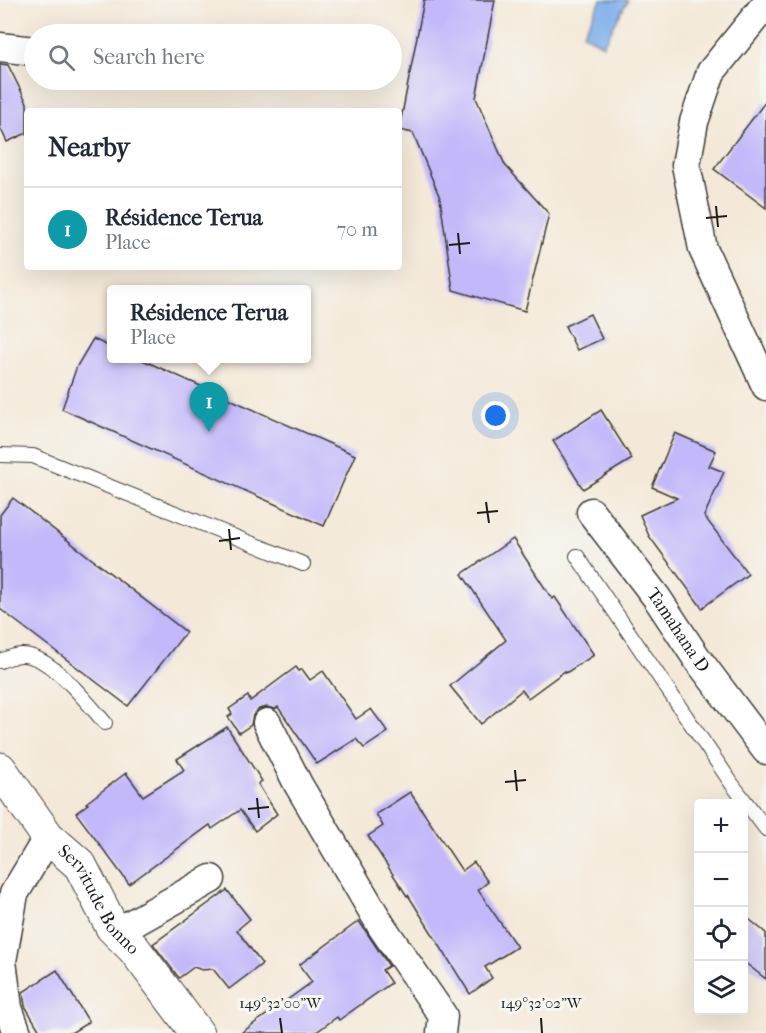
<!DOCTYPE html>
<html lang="en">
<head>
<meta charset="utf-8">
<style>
	:root { --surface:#fff; --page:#f2f2f3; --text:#1f2937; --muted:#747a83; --line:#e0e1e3; --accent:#b5179e }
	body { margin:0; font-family:"IM FELL French Canon",serif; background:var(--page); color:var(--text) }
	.controls { position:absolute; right:18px; bottom:18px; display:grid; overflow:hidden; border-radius:6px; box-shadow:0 6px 24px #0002 }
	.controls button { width:54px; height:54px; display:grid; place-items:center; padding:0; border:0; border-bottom:2px solid var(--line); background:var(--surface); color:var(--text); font:30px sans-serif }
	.you { position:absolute; left:496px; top:416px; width:21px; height:21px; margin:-15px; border:4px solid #fff; border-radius:50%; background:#1a73e8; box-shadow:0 0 0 9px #1a73e833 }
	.badge { display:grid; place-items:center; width:39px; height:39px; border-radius:50%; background:var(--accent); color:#fff; font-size:20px; font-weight:700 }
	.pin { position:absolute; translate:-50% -50px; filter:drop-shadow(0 2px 3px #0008) }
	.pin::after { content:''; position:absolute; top:32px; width:21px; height:18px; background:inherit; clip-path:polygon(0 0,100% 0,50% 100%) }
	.popup { position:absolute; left:107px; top:285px; width:204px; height:78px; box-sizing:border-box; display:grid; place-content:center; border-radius:6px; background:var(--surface); filter:drop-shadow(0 2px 4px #0005); font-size:20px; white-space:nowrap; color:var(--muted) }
	.popup b { font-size:22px; color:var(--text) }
	.popup::after { content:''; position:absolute; left:50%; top:100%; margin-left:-12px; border:12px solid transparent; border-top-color:var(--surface) }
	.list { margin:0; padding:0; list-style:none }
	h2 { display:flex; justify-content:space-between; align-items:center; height:78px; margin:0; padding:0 24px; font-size:26px }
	h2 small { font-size:20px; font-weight:400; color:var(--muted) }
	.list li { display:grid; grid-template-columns:39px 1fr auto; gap:18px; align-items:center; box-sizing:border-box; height:84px; padding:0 24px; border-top:2px solid var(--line) }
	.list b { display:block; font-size:22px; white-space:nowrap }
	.list p { margin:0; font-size:20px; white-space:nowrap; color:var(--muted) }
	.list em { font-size:20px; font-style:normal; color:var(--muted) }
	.icon { flex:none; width:33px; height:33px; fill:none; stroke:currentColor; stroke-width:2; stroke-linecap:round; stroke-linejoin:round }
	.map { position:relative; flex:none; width:766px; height:1033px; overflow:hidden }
	.search { position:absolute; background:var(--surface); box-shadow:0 6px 24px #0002; left:24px; top:24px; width:378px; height:66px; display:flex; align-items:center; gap:15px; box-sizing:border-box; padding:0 21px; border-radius:33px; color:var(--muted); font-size:22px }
	.panel { position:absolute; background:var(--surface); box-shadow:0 6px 24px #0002; left:24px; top:108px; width:378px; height:162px; border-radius:6px }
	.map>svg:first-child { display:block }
	.water { fill:#81b0eb; stroke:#4e6684; stroke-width:1.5 }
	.building { fill:#c2b8fa }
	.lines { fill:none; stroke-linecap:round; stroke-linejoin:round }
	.lane-casing { stroke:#3c3b38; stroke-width:16 }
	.street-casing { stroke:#3c3b38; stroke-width:31 }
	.secondary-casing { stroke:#3c3b38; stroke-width:35 }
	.lane { stroke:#fff; stroke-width:14 }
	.street { stroke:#fff; stroke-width:28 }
	.secondary { stroke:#fff; stroke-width:33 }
	.ticks { fill:none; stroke:#1c1c1c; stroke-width:2 }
	.labels { text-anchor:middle; stroke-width:6; stroke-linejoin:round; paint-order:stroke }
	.street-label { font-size:18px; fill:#1c1c1c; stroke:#f6f6f2 }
	.ticks-label { font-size:15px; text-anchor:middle; fill:#1c1c1c; stroke:#f6f6f2; stroke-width:6; stroke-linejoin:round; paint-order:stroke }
</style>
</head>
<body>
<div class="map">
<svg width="766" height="1033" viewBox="0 0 766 1033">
	<rect width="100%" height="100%" fill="#f6f6f2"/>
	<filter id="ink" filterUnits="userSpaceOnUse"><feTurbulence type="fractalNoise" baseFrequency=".0167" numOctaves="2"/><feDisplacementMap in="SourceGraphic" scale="12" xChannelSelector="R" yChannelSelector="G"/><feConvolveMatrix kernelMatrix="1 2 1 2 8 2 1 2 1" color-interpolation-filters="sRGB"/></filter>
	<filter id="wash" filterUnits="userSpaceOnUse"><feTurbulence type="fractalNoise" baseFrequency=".008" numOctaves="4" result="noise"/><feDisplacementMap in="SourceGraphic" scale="24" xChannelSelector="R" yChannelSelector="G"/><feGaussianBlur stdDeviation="1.35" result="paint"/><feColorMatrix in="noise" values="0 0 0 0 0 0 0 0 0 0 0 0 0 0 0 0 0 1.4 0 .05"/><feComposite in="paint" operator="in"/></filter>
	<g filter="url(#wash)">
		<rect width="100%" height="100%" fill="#f4e9d8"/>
		<path class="water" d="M 601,0 L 628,0 L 603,45 L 583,34 Z"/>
		<g id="blocks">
			<g class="building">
				<path d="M 424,0 L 495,0 L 476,98 L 505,165 L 549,214 L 525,311 L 453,290 L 440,198 L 413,133 L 399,130 Z"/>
				<path d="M 0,64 L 8,65 L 27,103 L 27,133 L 7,142 L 0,127 Z"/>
				<path d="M 766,101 L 766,208 L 714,169 Z"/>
				<path d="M 590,314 L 602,339 L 577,350 L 565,326 Z"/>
				<path d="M 93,339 L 111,347 L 111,358 L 138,358 L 355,455 L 324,526 L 62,409 L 77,366 Z"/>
				<path d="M 601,410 L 632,459 L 583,489 L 553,441 Z"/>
				<path d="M 675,433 L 716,451 L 709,466 L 724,472 L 704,516 L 748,574 L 702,608 L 649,536 L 640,515 L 677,498 L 652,487 Z"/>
				<path d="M 13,498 L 186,632 L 128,706 L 0,609 L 0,515 Z"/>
				<path d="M 513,539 L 552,599 L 555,597 L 594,655 L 566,673 L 565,671 L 528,698 L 522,690 L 481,724 L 450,686 L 506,640 L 462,574 Z"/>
				<path d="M 296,667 L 299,671 L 302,669 L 310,680 L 323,671 L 356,719 L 371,709 L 388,732 L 364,748 L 356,739 L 317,764 L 278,707 L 275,709 L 267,707 L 259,709 L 253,715 L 251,725 L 239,733 L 228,717 L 232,714 L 229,709 L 248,696 L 250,701 Z"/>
				<path d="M 227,727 L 262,781 L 258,784 L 277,814 L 255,831 L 240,810 L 212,829 L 210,825 L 129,884 L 76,813 L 88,804 L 86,803 L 126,773 L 143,796 L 184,770 L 177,759 Z"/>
				<path d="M 410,792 L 462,871 L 474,862 L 488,882 L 478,890 L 517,947 L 485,967 L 492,978 L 470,994 L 408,895 L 407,896 L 368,836 L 383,826 L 376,814 Z"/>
				<path d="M 227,890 L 250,919 L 237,930 L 262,964 L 229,989 L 213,969 L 202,970 L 194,967 L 179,978 L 153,944 Z"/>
				<path d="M 744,915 L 766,933 L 766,979 L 744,962 Z"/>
				<path d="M 359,921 L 389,966 L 382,970 L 391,983 L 339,1020 L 337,1017 L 315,1033 L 241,1033 L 312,982 L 299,965 Z"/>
				<path d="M 57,970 L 89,1022 L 71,1033 L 41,1033 L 25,1006 L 23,992 Z"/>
			</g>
		</g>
	</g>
	<g filter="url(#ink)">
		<use href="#blocks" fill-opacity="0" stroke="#3c3b38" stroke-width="1.5"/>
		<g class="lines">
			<defs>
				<g id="lane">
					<path d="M 0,455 L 33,456 L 303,564"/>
					<path d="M 577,556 L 732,784 L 766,829"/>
					<path d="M 0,661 C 7,659 16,654 23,655 C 51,656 87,702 105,723"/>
				</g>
				<g id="street">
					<path d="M 766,4 L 711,72 L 694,122 L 686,165 L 703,249 L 766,386"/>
					<path d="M 0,47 L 34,51"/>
					<path id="s1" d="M 591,512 L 657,598 L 696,657 L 766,750"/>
					<path d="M 267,723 L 298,784 L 382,927 L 443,1016 L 441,1033"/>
					<path d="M 112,927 L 128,926 L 211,879"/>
					<path d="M 17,1033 L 8,1008 L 2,961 L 14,894 L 48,837"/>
				</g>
				<g id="secondary">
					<path id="s2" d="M 0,769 L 48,837 L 80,865 L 112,927 L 134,949 L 197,1033"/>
				</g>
			</defs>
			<use href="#lane" class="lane-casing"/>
			<use href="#street" class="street-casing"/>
			<use href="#secondary" class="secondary-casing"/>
			<use href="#lane" class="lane"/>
			<use href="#street" class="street"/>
			<use href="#secondary" class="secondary"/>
		</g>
	</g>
	<path class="ticks" d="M 716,206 L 718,227M 706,218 L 727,216M 458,233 L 460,254M 449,245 L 470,243M 486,502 L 489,523M 477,513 L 498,511M 229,529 L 231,550M 219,541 L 240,538M 515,770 L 517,791M 505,782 L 526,780M 257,798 L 259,818M 248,809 L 269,807M 280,1018 L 282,1033M 541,1018 L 542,1033"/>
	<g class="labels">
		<g class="street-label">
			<text dy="6" stroke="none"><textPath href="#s1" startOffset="147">Tamahana D</textPath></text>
			<text dy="6" stroke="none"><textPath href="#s2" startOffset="165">Servitude Bonno</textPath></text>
		</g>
	</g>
	<g class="ticks-label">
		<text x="280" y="1008">149°32'00"W</text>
		<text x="541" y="1008">149°32'02"W</text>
	</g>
</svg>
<div class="controls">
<button>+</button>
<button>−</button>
<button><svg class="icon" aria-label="locate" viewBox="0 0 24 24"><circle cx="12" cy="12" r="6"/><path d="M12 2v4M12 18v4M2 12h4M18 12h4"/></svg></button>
<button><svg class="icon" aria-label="layers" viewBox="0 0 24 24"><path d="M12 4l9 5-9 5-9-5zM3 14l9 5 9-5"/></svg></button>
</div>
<div class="you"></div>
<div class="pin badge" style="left:209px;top:432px;background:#0f9aa8">1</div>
<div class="popup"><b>Résidence Terua</b>Place</div>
<div class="search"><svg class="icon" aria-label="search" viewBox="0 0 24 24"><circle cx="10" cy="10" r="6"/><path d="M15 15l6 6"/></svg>Search here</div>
<section class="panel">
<h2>Nearby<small></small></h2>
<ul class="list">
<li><span class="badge" style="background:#0f9aa8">1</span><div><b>Résidence Terua</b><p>Place</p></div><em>70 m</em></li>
</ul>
</section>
</div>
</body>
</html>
